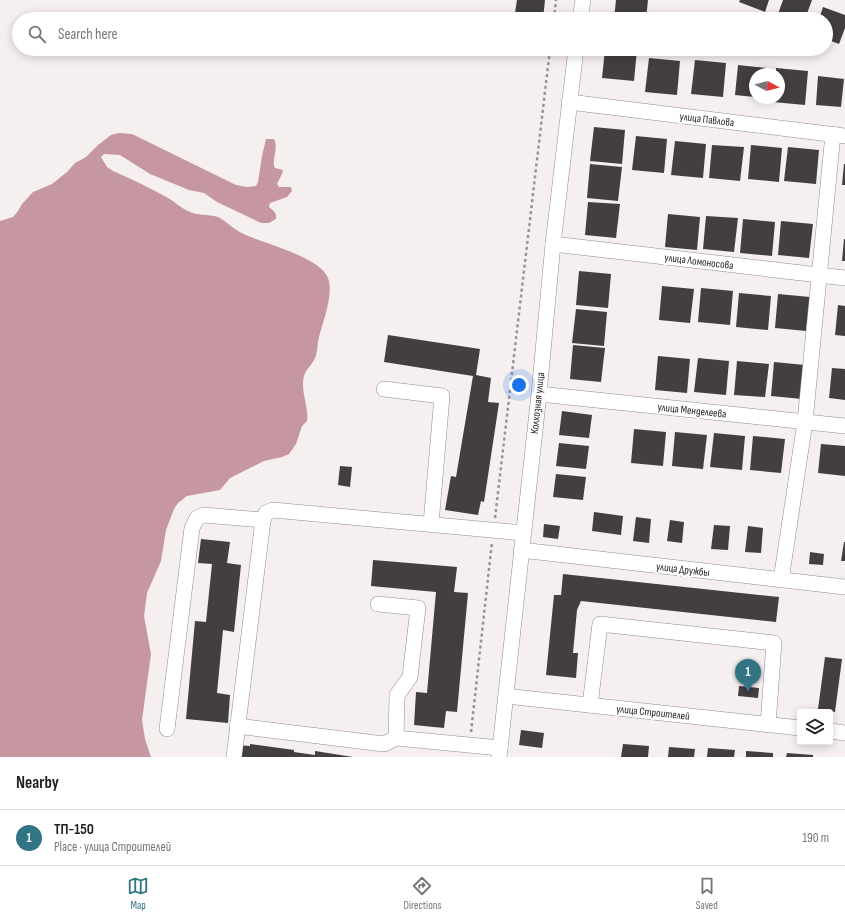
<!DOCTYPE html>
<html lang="en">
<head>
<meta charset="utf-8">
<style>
	:root { --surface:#fff; --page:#f6f6f6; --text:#222; --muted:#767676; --line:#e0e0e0; --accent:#317585 }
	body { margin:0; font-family:"Sofia Sans Condensed",sans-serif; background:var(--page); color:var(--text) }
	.controls { position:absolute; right:12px; bottom:12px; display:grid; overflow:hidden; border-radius:4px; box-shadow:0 2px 10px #0003 }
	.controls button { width:36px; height:36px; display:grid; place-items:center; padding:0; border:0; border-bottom:1px solid var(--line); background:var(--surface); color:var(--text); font:20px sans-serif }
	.compass { position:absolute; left:749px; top:68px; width:36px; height:36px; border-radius:50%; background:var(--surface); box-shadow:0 2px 10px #0003; rotate:97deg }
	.you { position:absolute; left:519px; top:385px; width:14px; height:14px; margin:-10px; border:3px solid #fff; border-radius:50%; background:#1a73e8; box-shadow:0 0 0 6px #1a73e833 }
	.badge { display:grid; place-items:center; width:26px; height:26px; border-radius:50%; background:var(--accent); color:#fff; font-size:13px; font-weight:700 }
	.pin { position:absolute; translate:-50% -33px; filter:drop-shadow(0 1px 2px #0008) }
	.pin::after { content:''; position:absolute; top:21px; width:14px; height:12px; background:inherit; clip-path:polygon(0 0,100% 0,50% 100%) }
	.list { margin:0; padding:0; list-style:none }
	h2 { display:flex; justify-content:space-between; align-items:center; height:52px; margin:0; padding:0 16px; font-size:17px }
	h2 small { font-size:13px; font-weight:400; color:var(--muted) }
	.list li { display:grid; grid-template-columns:26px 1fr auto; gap:12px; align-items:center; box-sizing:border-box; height:56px; padding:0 16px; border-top:1px solid var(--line) }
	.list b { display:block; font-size:15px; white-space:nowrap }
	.list p { margin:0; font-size:13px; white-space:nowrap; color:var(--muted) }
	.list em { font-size:13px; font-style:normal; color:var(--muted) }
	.icon { flex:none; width:22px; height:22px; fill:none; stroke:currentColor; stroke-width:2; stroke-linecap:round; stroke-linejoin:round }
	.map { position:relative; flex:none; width:845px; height:757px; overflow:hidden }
	.search { position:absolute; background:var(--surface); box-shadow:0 2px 10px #0003; left:12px; right:12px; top:12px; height:44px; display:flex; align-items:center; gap:10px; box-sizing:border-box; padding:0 14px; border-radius:22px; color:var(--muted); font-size:15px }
	.sheet { height:108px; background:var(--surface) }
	nav { display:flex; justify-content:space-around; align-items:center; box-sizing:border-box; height:56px; border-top:1px solid var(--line); background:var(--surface); font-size:11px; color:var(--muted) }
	nav a { display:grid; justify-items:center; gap:2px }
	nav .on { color:var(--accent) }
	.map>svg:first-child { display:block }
	.water { fill:#c697a0 }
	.building { fill:#433e3f }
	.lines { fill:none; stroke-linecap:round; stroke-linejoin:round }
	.minor-casing { stroke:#928c8d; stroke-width:16 }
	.path { stroke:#989394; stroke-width:2.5; stroke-dasharray:3 3; stroke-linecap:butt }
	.minor { stroke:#fff; stroke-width:15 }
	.labels { text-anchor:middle; stroke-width:4; stroke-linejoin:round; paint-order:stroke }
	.street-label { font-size:11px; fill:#211e1f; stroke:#fefefe }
</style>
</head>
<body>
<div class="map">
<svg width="845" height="757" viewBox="0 0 845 757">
	<rect width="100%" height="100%" fill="#f6eff0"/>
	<path class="water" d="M 119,133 L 132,134 L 236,185 L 247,187 L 256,186 L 258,182 L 262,156 L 266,139 L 274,139 C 279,149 271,160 275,168 L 283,170 L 282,174 L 277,184 L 279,187 L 291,187 L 292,191 L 287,197 L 270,203 L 269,207 C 274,211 277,213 276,219 L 269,223 L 261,223 L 217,202 L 204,193 L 189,190 L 150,174 L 120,155 L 104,154 L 101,157 L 107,167 L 113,171 C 132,179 150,188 168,198 C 175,202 181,208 188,211 C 197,216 208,214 218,217 C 225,220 231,227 238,231 C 258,243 319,255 328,278 C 334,294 323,321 319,337 C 317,344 318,351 315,358 C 312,365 306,369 304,376 C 300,391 309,406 307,421 L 302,426 L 296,444 L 289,454 L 282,457 L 264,461 L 230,478 L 220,490 L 187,496 L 178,503 L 174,509 L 166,530 L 161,561 L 147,593 L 144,616 L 151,654 L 142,720 L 145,739 L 151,757 L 0,757 L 0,221 L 13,217 L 18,211 L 22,204 L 33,192 L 52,184 L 67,172 L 75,163 L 86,157 L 98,145 L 111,135 Z"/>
	<g class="building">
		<path d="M 517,0 L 545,0 L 543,19 L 514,19 Z"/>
		<path d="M 616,0 L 648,0 L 646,19 L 614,19 Z"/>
		<path d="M 740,0 L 769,0 L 765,12 L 739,2 Z"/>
		<path d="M 783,0 L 812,0 L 805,19 L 782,19 L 777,17 Z"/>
		<path d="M 823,7 L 845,15 L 845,28 L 839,44 L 826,39 L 826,19 L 819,19 Z"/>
		<path d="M 605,49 L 637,49 L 634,81 L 602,78 Z"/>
		<path d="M 649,58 L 680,61 L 677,95 L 645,92 Z"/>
		<path d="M 695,60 L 726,63 L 723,97 L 691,94 Z"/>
		<path d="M 738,65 L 767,68 L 766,74 L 755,74 L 755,97 L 735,95 Z"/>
		<path d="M 776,68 L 808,71 L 805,105 L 773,102 L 773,98 L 779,98 L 779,74 L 776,74 Z"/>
		<path d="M 818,76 L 844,79 L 841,107 L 816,105 Z"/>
		<path d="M 594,127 L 625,130 L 622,164 L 590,161 Z"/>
		<path d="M 636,136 L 667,139 L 664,173 L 632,170 Z"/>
		<path d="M 675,141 L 706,144 L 703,178 L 671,175 Z"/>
		<path d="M 712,145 L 744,147 L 740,181 L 709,178 Z"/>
		<path d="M 751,145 L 782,148 L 779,182 L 748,179 Z"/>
		<path d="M 788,147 L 819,150 L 816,184 L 784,181 Z"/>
		<path d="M 590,164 L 622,167 L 618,201 L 587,198 Z"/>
		<path d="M 844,164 L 845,164 L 845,185 L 842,185 Z"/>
		<path d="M 588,202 L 620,204 L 616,238 L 585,235 Z"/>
		<path d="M 668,214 L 700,217 L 697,250 L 665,247 Z"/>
		<path d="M 706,216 L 738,218 L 734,252 L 703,249 Z"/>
		<path d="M 743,219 L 775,222 L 772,256 L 740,253 Z"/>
		<path d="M 781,221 L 813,224 L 809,258 L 778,255 Z"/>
		<path d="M 844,239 L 845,239 L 845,261 L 842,261 Z"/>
		<path d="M 579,271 L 611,274 L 608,308 L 576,305 Z"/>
		<path d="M 662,286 L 694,289 L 690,323 L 659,320 Z"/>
		<path d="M 701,288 L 733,291 L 730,325 L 698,322 Z"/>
		<path d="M 739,293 L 771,296 L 768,330 L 736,327 Z"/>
		<path d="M 778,294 L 810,297 L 806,331 L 775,328 Z"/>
		<path d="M 838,305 L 845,306 L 845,336 L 835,335 Z"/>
		<path d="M 576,309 L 607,312 L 604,346 L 572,343 Z"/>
		<path d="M 388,335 L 480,349 L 476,375 L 491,378 L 488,402 L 499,403 L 484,502 L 481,501 L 478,515 L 445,510 L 451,476 L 456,477 L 473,376 L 384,362 Z"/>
		<path d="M 573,345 L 605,348 L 601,382 L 570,379 Z"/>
		<path d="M 658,356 L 690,359 L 687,393 L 655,390 Z"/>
		<path d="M 698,358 L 729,361 L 726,395 L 694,392 Z"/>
		<path d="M 737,361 L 769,364 L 765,397 L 734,395 Z"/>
		<path d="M 774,362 L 805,365 L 802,399 L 771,396 Z"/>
		<path d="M 832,368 L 845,369 L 845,400 L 829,398 Z"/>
		<path d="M 562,411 L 592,415 L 589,438 L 559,435 Z"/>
		<path d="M 634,429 L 666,432 L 663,466 L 631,463 Z"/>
		<path d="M 675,432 L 707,435 L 703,469 L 672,466 Z"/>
		<path d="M 714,433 L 745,436 L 742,470 L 710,467 Z"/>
		<path d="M 753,436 L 785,439 L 781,473 L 750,470 Z"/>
		<path d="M 559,443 L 589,446 L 586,469 L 556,466 Z"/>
		<path d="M 821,444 L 845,446 L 845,476 L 818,473 Z"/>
		<path d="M 340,466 L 352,467 L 350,487 L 338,485 Z"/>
		<path d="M 556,474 L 586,477 L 583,500 L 553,497 Z"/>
		<path d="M 594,512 L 623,516 L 621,535 L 592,531 Z"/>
		<path d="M 636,517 L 651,519 L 649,543 L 633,541 Z"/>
		<path d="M 670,520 L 684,522 L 682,543 L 667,541 Z"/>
		<path d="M 544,524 L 560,526 L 558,539 L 543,537 Z"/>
		<path d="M 714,525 L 730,526 L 728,550 L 711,549 Z"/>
		<path d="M 748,526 L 763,528 L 761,553 L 745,552 Z"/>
		<path d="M 201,539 L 230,542 L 227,563 L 241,565 L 234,632 L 223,630 L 217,693 L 230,695 L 228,723 L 186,719 L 195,621 L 206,622 L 212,564 L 198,563 Z"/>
		<path d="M 844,542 L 845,542 L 845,561 L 841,561 Z"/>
		<path d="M 810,552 L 824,554 L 823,565 L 809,564 Z"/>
		<path d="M 373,560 L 457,567 L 454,592 L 468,593 L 457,712 L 446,711 L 444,728 L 414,725 L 416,692 L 427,693 L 436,592 L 371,586 Z"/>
		<path d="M 563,574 L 779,597 L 776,622 L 581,601 L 577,610 L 573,653 L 578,653 L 576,678 L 546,675 L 554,595 L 561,595 Z"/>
		<path d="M 825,657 L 842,659 L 835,712 L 818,709 Z"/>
		<path d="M 739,686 L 759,688 L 758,698 L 738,696 Z"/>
		<path d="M 521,730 L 544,733 L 542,748 L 519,745 Z"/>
		<path d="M 250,744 L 294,750 L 294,752 L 315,755 L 315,751 L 353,757 L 235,757 L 237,745 L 250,746 Z"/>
		<path d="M 623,744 L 649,746 L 648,757 L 621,757 Z"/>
		<path d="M 669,747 L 695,749 L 694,757 L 668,757 Z"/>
		<path d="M 708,748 L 735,750 L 734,757 L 707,757 Z"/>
		<path d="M 746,751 L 773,753 L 773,757 L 746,757 Z"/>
		<path d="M 787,753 L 813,755 L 813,757 L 786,757 Z"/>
	</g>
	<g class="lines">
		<defs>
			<g id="minor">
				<path d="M 580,19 L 583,0"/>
				<path d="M 569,102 L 845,136"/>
				<path d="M 553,244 L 845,278"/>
				<path d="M 384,389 L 442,396 L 431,524"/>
				<path d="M 539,394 L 845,426"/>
				<path d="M 521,550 L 845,587"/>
				<path d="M 781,580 L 805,422 L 833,134"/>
				<path d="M 378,604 L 418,608 L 410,677 L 397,695 L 396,738"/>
				<path d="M 506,696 L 800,728"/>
				<path d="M 590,705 L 600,624 L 774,643 L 768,725"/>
				<path d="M 237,726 L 384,744 L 396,738 L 500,748"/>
				<path d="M 167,729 L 192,528 L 197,518 L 204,515 L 263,520"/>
				<path d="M 830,731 L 845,733"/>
				<path d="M 234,757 L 263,520 L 266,513 L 273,510 L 523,533"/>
				<path d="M 499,757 L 539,394 L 553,244 L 576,49"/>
			</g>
		</defs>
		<use href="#minor" class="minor-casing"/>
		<g class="path">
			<path d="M 554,19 L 556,0"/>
			<path d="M 495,518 L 550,49"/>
			<path d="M 471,732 L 492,542"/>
		</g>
		<use href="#minor" class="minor"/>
	</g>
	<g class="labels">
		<g class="street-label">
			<text transform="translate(707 119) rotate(7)" y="4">улица Павлова</text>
			<text transform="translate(699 261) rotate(7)" y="4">улица Ломоносова</text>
			<text transform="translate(537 403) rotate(-84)" y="4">Колхозная улица</text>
			<text transform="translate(692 410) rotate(6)" y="4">улица Менделеева</text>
			<text transform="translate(683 569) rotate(7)" y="4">улица Дружбы</text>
			<text transform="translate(653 712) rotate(6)" y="4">улица Строителей</text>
		</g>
	</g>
</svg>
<div class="controls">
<button><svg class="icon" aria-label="layers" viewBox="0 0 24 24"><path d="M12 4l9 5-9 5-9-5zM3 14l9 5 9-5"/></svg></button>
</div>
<svg class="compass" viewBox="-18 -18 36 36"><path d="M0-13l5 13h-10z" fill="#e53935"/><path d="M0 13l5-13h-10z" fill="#767676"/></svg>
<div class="you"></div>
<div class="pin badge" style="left:748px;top:692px">1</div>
<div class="search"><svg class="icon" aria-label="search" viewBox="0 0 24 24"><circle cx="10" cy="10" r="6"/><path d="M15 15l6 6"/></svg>Search here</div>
</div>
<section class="sheet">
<h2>Nearby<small></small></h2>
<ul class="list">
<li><span class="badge">1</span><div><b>ТП-150</b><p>Place · улица Строителей</p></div><em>190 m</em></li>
</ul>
</section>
<nav>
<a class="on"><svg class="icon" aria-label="map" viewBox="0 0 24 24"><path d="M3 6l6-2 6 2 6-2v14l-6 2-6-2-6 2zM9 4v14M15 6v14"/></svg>Map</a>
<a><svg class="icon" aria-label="directions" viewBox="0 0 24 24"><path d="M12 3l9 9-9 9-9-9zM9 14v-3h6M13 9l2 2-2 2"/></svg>Directions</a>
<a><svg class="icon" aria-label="saved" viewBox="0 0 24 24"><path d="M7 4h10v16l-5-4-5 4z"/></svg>Saved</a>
</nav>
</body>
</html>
